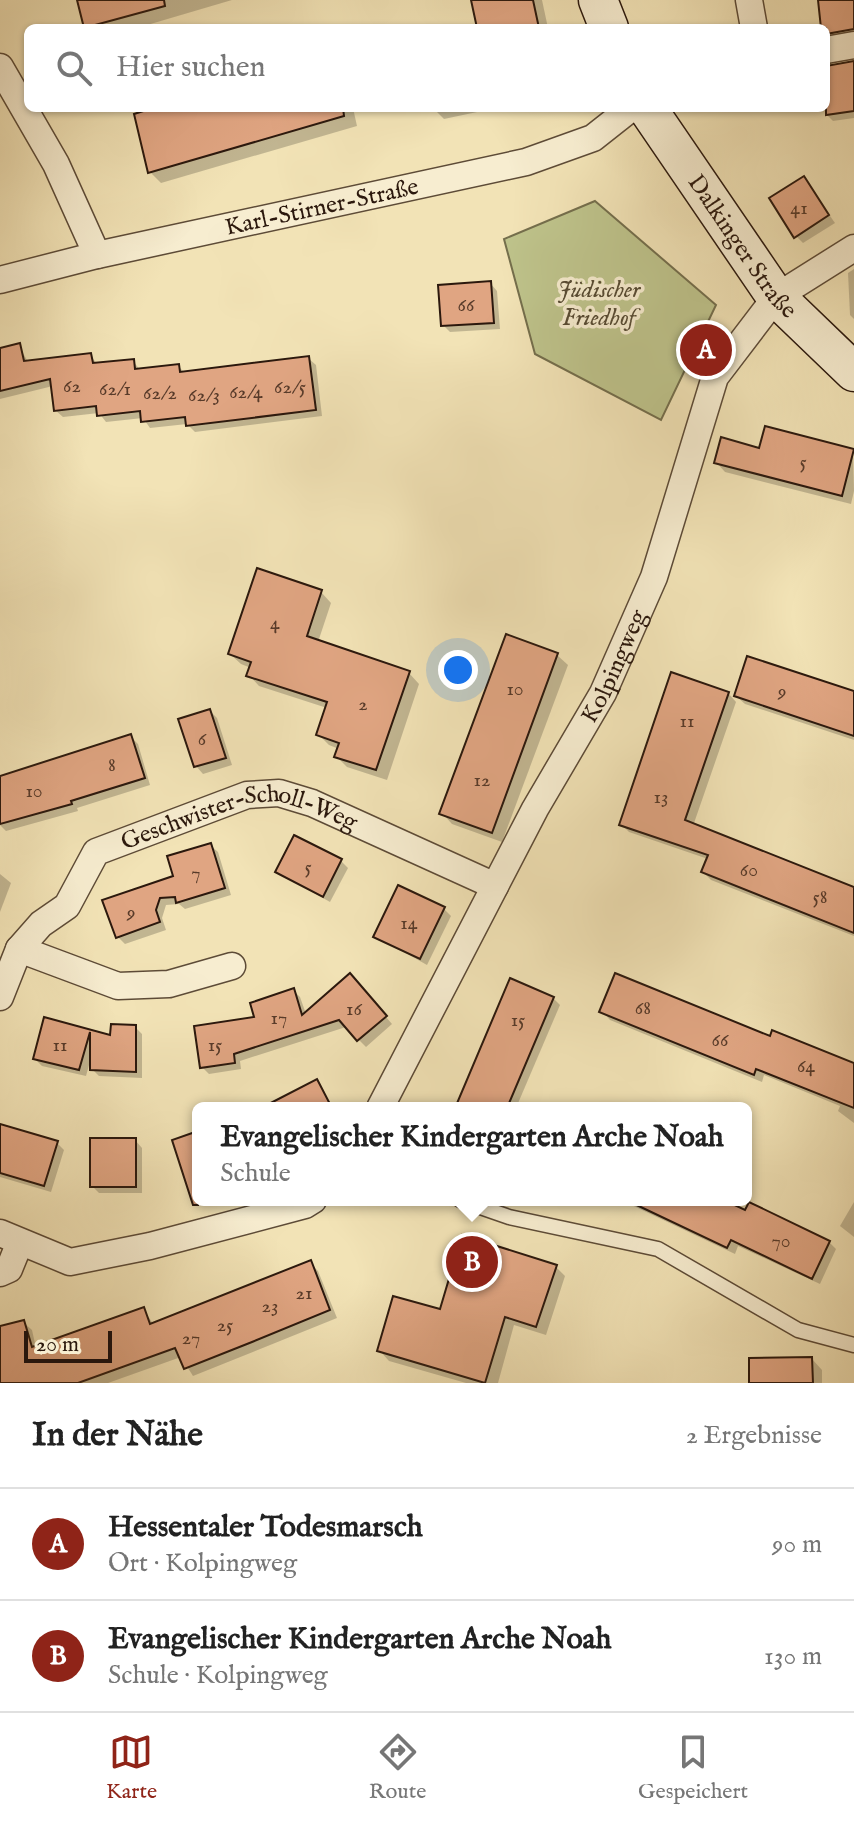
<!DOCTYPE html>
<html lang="de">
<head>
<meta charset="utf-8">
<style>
	:root { --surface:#fff; --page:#f6f6f6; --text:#222; --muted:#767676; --line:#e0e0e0; --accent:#8f2418 }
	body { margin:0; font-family:"IM FELL English",serif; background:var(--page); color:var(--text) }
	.scale { position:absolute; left:24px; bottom:20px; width:88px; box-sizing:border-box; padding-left:8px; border:4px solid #2b180d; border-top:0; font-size:22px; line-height:28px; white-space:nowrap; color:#2b180d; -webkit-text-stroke:6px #f7edd0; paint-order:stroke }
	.you { position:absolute; left:458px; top:670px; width:28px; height:28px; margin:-20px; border:6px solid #fff; border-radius:50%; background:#1a73e8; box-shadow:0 0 0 12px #1a73e833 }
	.badge { display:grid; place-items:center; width:52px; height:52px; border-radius:50%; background:var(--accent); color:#fff; font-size:26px; font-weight:700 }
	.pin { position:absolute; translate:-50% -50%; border:4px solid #fff; box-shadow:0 2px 8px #0006 }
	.popup { position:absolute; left:192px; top:1102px; width:560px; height:104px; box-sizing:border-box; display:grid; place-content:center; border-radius:12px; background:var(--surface); filter:drop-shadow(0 2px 6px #0005); font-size:26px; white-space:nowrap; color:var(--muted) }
	.popup b { font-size:30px; color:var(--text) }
	.popup::after { content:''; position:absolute; left:50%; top:100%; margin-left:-16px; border:16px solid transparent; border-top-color:var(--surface) }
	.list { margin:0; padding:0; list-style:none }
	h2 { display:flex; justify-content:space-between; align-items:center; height:104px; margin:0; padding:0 32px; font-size:34px }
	h2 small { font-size:26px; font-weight:400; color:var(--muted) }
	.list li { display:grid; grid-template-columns:52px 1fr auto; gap:24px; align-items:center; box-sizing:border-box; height:112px; padding:0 32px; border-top:2px solid var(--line) }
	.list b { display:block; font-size:30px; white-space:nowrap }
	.list p { margin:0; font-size:26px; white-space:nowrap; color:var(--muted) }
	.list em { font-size:26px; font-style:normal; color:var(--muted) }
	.icon { flex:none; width:44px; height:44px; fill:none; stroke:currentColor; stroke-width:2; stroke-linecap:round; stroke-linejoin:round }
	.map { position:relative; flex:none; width:854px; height:1383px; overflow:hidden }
	.search { position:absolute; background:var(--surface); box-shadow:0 2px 6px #0004; left:24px; right:24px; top:24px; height:88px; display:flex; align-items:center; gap:20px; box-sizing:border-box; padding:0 28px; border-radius:12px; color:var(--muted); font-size:30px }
	.sheet { height:328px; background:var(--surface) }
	nav { display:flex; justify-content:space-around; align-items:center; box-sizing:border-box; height:112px; border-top:2px solid var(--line); background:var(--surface); font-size:22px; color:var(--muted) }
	nav a { display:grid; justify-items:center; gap:4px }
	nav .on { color:var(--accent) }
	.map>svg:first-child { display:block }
	.green { fill:#bec38b; stroke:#746e4c; stroke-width:2 }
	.shadow { fill:#0003 }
	.building { fill:#e0a582; stroke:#2b180d; stroke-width:2 }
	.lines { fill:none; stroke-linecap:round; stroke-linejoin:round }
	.lane-casing { stroke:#5d4b37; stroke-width:17 }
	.street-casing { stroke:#5d4b37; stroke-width:29 }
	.secondary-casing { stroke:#2b180d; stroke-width:41 }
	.lane { stroke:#f7edd0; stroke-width:14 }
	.street { stroke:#f7edd0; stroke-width:26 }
	.secondary { stroke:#f7edd0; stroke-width:38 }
	.labels { text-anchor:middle; stroke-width:7; stroke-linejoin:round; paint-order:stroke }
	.number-label { font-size:20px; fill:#583b2a }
	.street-label { font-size:24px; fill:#2b180d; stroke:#f7edd0 }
	.park-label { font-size:24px; font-style:italic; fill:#574b33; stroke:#f7edd0 }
</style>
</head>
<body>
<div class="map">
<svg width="854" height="1383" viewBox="0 0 854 1383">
	<rect width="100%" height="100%" fill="#f2e3b6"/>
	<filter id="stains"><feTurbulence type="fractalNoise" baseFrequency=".0025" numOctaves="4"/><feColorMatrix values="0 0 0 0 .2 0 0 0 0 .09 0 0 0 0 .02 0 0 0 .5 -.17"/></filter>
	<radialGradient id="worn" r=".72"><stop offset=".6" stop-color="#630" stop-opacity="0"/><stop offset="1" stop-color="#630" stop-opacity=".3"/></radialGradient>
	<path class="green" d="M 595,201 L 716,305 L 661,420 L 535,354 L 504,239 Z"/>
	<g class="shadow">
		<path d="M 79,0 L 232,0 L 137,28 L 86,28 Z"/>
		<path d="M 473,0 L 542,0 L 548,28 L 479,28 Z"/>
		<path d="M 820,0 L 854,0 L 854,38 L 830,41 L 826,37 Z"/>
		<path d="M 854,62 L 854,118 L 833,121 L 826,114 L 826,76 Z"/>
		<path d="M 159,108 L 353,108 L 357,126 L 161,183 L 150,172 Z"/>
		<path d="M 433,108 L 496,108 L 444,119 Z"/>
		<path d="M 804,179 L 835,223 L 803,243 L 796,236 Z"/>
		<path d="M 854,269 L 854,319 L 850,315 L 848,273 Z"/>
		<path d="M 490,283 L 497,291 L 500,329 L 450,332 L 443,325 Z"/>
		<path d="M 19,346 L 28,362 L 90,355 L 98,365 L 133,361 L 140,370 L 178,366 L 185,373 L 308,358 L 316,365 L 322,416 L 195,432 L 187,424 L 150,428 L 143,418 L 106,422 L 99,413 L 63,417 L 55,410 L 53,386 L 0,399 L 0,350 Z"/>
		<path d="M 760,450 L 853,450 L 854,491 L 851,504 L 725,472 L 716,462 Z"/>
		<path d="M 321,592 L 331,603 L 318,642 L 409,673 L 419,684 L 387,780 L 347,767 L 336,756 L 339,749 L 329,745 L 318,734 L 327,708 L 259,686 L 249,675 L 251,668 L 241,664 L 230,654 Z"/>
		<path d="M 557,655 L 568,665 L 502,842 L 452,824 L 442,813 Z"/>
		<path d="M 728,693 L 736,702 L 693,826 L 854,889 L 854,936 L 711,880 L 703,872 L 708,859 L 629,832 L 621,824 Z"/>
		<path d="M 854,693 L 854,740 L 745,704 L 736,696 Z"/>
		<path d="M 210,711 L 217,718 L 232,765 L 203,774 L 196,766 Z"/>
		<path d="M 131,737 L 138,744 L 150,785 L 77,808 L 78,811 L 6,831 L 0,825 L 0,778 Z"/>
		<path d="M 210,845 L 218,852 L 231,895 L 185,909 L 179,904 L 166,905 L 162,918 L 166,930 L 125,944 L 118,937 Z"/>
		<path d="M 341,861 L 348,868 L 330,902 L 277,872 Z"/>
		<path d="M 0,874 L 11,883 L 0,912 Z"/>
		<path d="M 444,909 L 451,916 L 427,965 L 375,936 Z"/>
		<path d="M 357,983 L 392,1024 L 366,1047 L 346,1027 L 240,1061 L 241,1069 L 209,1074 L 202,1067 L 293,990 L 300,997 L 306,1014 Z"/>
		<path d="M 553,998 L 560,1005 L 516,1108 L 462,1108 Z"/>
		<path d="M 602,1011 L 771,1039 L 854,1065 L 854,1123 L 838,1111 L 840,1106 L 764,1075 L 762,1082 L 610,1020 Z"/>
		<path d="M 46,1019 L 112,1038 L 135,1027 L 142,1034 L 142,1078 L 99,1076 L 92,1069 L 91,1058 L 86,1076 L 42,1066 L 35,1059 Z"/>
		<path d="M 135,1140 L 142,1148 L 142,1193 L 99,1193 L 92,1186 Z"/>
		<path d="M 0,1143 L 57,1143 L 64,1150 L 51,1192 L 0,1177 Z"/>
		<path d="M 621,1200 L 719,1200 L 829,1242 L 836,1249 L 820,1284 L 738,1246 L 735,1254 Z"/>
		<path d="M 854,1202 L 854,1237 L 840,1226 Z"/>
		<path d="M 310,1263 L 318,1271 L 337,1318 L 193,1376 L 181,1357 L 108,1383 L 0,1383 L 0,1328 L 23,1322 L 32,1330 L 36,1348 L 143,1309 L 154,1325 Z"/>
		<path d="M 556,1267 L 565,1276 L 546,1335 L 514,1325 L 498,1383 L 466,1383 L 389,1361 L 380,1351 L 441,1312 Z"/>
		<path d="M 812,1359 L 822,1370 L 822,1383 L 751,1383 Z"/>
	</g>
	<g class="building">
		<path d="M 77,0 L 164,0 L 165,6 L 84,28 Z"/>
		<path d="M 471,0 L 533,0 L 539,28 L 477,28 Z"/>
		<path d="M 818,0 L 854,0 L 854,29 L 826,34 L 826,28 L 821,28 Z"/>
		<path d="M 854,61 L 854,111 L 826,115 L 826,66 Z"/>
		<path d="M 153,108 L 343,108 L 344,116 L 148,173 L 134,114 Z"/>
		<path d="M 804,176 L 829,215 L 794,238 L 769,198 Z"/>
		<path d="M 491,281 L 494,323 L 441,326 L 438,285 Z"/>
		<path d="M 20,343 L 24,361 L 91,353 L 93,363 L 134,359 L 135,369 L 179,364 L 180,372 L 309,356 L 316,410 L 186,426 L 185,417 L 141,422 L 140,411 L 97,416 L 96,406 L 54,411 L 50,379 L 0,391 L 0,348 Z"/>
		<path d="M 765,426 L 854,449 L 842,496 L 714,463 L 721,437 L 759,448 Z"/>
		<path d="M 257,568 L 322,590 L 307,636 L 410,671 L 376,770 L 334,757 L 339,743 L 316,735 L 327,702 L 246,676 L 251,662 L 228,654 Z"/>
		<path d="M 506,634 L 558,653 L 492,833 L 439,814 Z"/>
		<path d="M 747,656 L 854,691 L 854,736 L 734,696 Z"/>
		<path d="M 671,672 L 729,692 L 685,820 L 854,887 L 854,933 L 701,872 L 708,855 L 619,825 Z"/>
		<path d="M 210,709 L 226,758 L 194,767 L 178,719 Z"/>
		<path d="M 131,734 L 145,778 L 71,801 L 72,804 L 0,824 L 0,776 Z"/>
		<path d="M 294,835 L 342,859 L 323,897 L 275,872 Z"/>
		<path d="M 211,843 L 225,888 L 176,903 L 175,897 L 160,898 L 156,910 L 160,922 L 116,938 L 102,900 L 173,876 L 167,856 Z"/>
		<path d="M 398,885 L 445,907 L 420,959 L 373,937 Z"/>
		<path d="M 350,973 L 387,1016 L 357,1041 L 339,1020 L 234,1054 L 235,1063 L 200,1068 L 194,1026 L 254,1017 L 250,1003 L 294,988 L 302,1015 Z"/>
		<path d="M 615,973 L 770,1036 L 772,1030 L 854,1063 L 854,1108 L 756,1069 L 754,1075 L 599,1012 Z"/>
		<path d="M 510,978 L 554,997 L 507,1108 L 455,1108 Z"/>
		<path d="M 44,1017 L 110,1035 L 111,1024 L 136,1025 L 136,1072 L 90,1070 L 90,1032 L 79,1070 L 33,1059 Z"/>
		<path d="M 317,1079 L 332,1108 L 261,1108 Z"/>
		<path d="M 0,1124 L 58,1141 L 44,1186 L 0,1173 Z"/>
		<path d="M 198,1131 L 198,1205 L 193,1205 L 172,1140 Z"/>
		<rect x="90" y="1138" width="46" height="49"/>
		<path d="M 626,1200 L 724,1200 L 745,1210 L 749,1202 L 830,1241 L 812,1279 L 731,1240 L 727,1248 Z"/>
		<path d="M 462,1235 L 557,1265 L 536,1327 L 505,1317 L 485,1383 L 377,1351 L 393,1296 L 440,1309 Z"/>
		<path d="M 311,1260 L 330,1310 L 252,1342 L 184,1369 L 175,1348 L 78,1383 L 0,1383 L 0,1326 L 24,1320 L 32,1347 L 144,1307 L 150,1324 Z"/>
		<path d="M 812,1357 L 813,1383 L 749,1383 L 749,1358 Z"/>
	</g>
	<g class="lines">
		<defs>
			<path id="lane" d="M 460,1200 L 509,1217 L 658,1249 L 798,1330 L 854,1345"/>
			<g id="street">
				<path d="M 749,0 L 754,28"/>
				<path d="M 826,50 L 854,45"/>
				<path d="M 0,67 L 56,164 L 97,255"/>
				<path id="s1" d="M 0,280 L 97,255 L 526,162 L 593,138 L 631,108"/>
				<path d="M 19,949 L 118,986 L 169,984 L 232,966"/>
				<path id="s2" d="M 0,997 L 19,949 L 41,924 L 67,906 L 96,852 L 247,795 L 279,793 L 312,803 L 495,886"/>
				<path id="s3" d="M 380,1108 L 535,809 L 603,693 L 654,577 L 715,377 L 776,297 L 854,248"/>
				<path d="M 0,1233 L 70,1262 L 150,1246 L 305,1205 L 313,1200"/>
				<path d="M 0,1273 L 9,1269 L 20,1242"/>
			</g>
			<g id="secondary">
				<path d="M 598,0 L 609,28"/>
				<path id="s4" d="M 647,108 L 776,297 L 854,372"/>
			</g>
		</defs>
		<use href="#lane" class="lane-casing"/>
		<use href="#street" class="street-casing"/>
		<use href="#secondary" class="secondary-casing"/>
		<use href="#lane" class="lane"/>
		<use href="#street" class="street"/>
		<use href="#secondary" class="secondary"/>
	</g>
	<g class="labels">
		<g class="number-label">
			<text x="799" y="214">41</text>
			<text x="466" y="311">66</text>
			<text x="72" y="392">62</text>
			<text x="290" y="393">62/5</text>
			<text x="115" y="395">62/1</text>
			<text x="246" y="398">62/4</text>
			<text x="160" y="399">62/2</text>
			<text x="204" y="401">62/3</text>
			<text x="803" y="468">5</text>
			<text x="275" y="629">4</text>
			<text x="515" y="695">10</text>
			<text x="782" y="697">9</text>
			<text x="363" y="710">2</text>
			<text x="687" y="727">11</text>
			<text x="202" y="745">6</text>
			<text x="112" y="771">8</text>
			<text x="482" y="786">12</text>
			<text x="34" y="797">10</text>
			<text x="661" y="803">13</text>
			<text x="308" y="873">5</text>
			<text x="749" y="876">60</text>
			<text x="196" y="879">7</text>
			<text x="820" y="903">58</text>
			<text x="131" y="918">9</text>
			<text x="409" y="929">14</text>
			<text x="643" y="1014">68</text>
			<text x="354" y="1015">16</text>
			<text x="279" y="1024">17</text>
			<text x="518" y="1026">15</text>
			<text x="720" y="1046">66</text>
			<text x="60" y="1051">11</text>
			<text x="215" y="1051">15</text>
			<text x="806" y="1072">64</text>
			<text x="781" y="1247">70</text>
			<text x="304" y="1299">21</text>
			<text x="270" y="1312">23</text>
			<text x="225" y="1331">25</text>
			<text x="191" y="1344">27</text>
		</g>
		<g class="street-label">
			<text dy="8" stroke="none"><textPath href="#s1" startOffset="330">Karl-Stirner-Straße</textPath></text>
			<text dy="8" stroke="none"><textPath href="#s4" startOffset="168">Dalkinger Straße</textPath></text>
			<text dy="8" stroke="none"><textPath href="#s3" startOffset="500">Kolpingweg</textPath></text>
			<text dy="8" stroke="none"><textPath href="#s2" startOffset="330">Geschwister-Scholl-Weg</textPath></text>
		</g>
		<g class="park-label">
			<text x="599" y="297">Jüdischer<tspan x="599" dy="28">Friedhof</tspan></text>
		</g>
	</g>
	<rect width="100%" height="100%" filter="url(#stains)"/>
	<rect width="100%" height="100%" fill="url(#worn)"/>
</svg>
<div class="scale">20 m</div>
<div class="you"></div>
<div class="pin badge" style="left:706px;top:350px">A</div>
<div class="pin badge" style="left:472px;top:1262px">B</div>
<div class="popup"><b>Evangelischer Kindergarten Arche Noah</b>Schule</div>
<div class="search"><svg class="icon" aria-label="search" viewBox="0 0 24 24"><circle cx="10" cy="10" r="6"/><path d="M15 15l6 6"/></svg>Hier suchen</div>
</div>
<section class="sheet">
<h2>In der Nähe<small>2 Ergebnisse</small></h2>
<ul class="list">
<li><span class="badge">A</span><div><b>Hessentaler Todesmarsch</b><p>Ort · Kolpingweg</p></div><em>90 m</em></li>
<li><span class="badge">B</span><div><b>Evangelischer Kindergarten Arche Noah</b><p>Schule · Kolpingweg</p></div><em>130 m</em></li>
</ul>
</section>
<nav>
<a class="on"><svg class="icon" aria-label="map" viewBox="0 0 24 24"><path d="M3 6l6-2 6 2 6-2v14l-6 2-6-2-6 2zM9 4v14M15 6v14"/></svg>Karte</a>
<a><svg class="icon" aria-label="directions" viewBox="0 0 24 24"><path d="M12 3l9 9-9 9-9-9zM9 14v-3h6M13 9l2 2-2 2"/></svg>Route</a>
<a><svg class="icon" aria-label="saved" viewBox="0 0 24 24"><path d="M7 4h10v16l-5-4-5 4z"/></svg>Gespeichert</a>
</nav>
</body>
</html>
